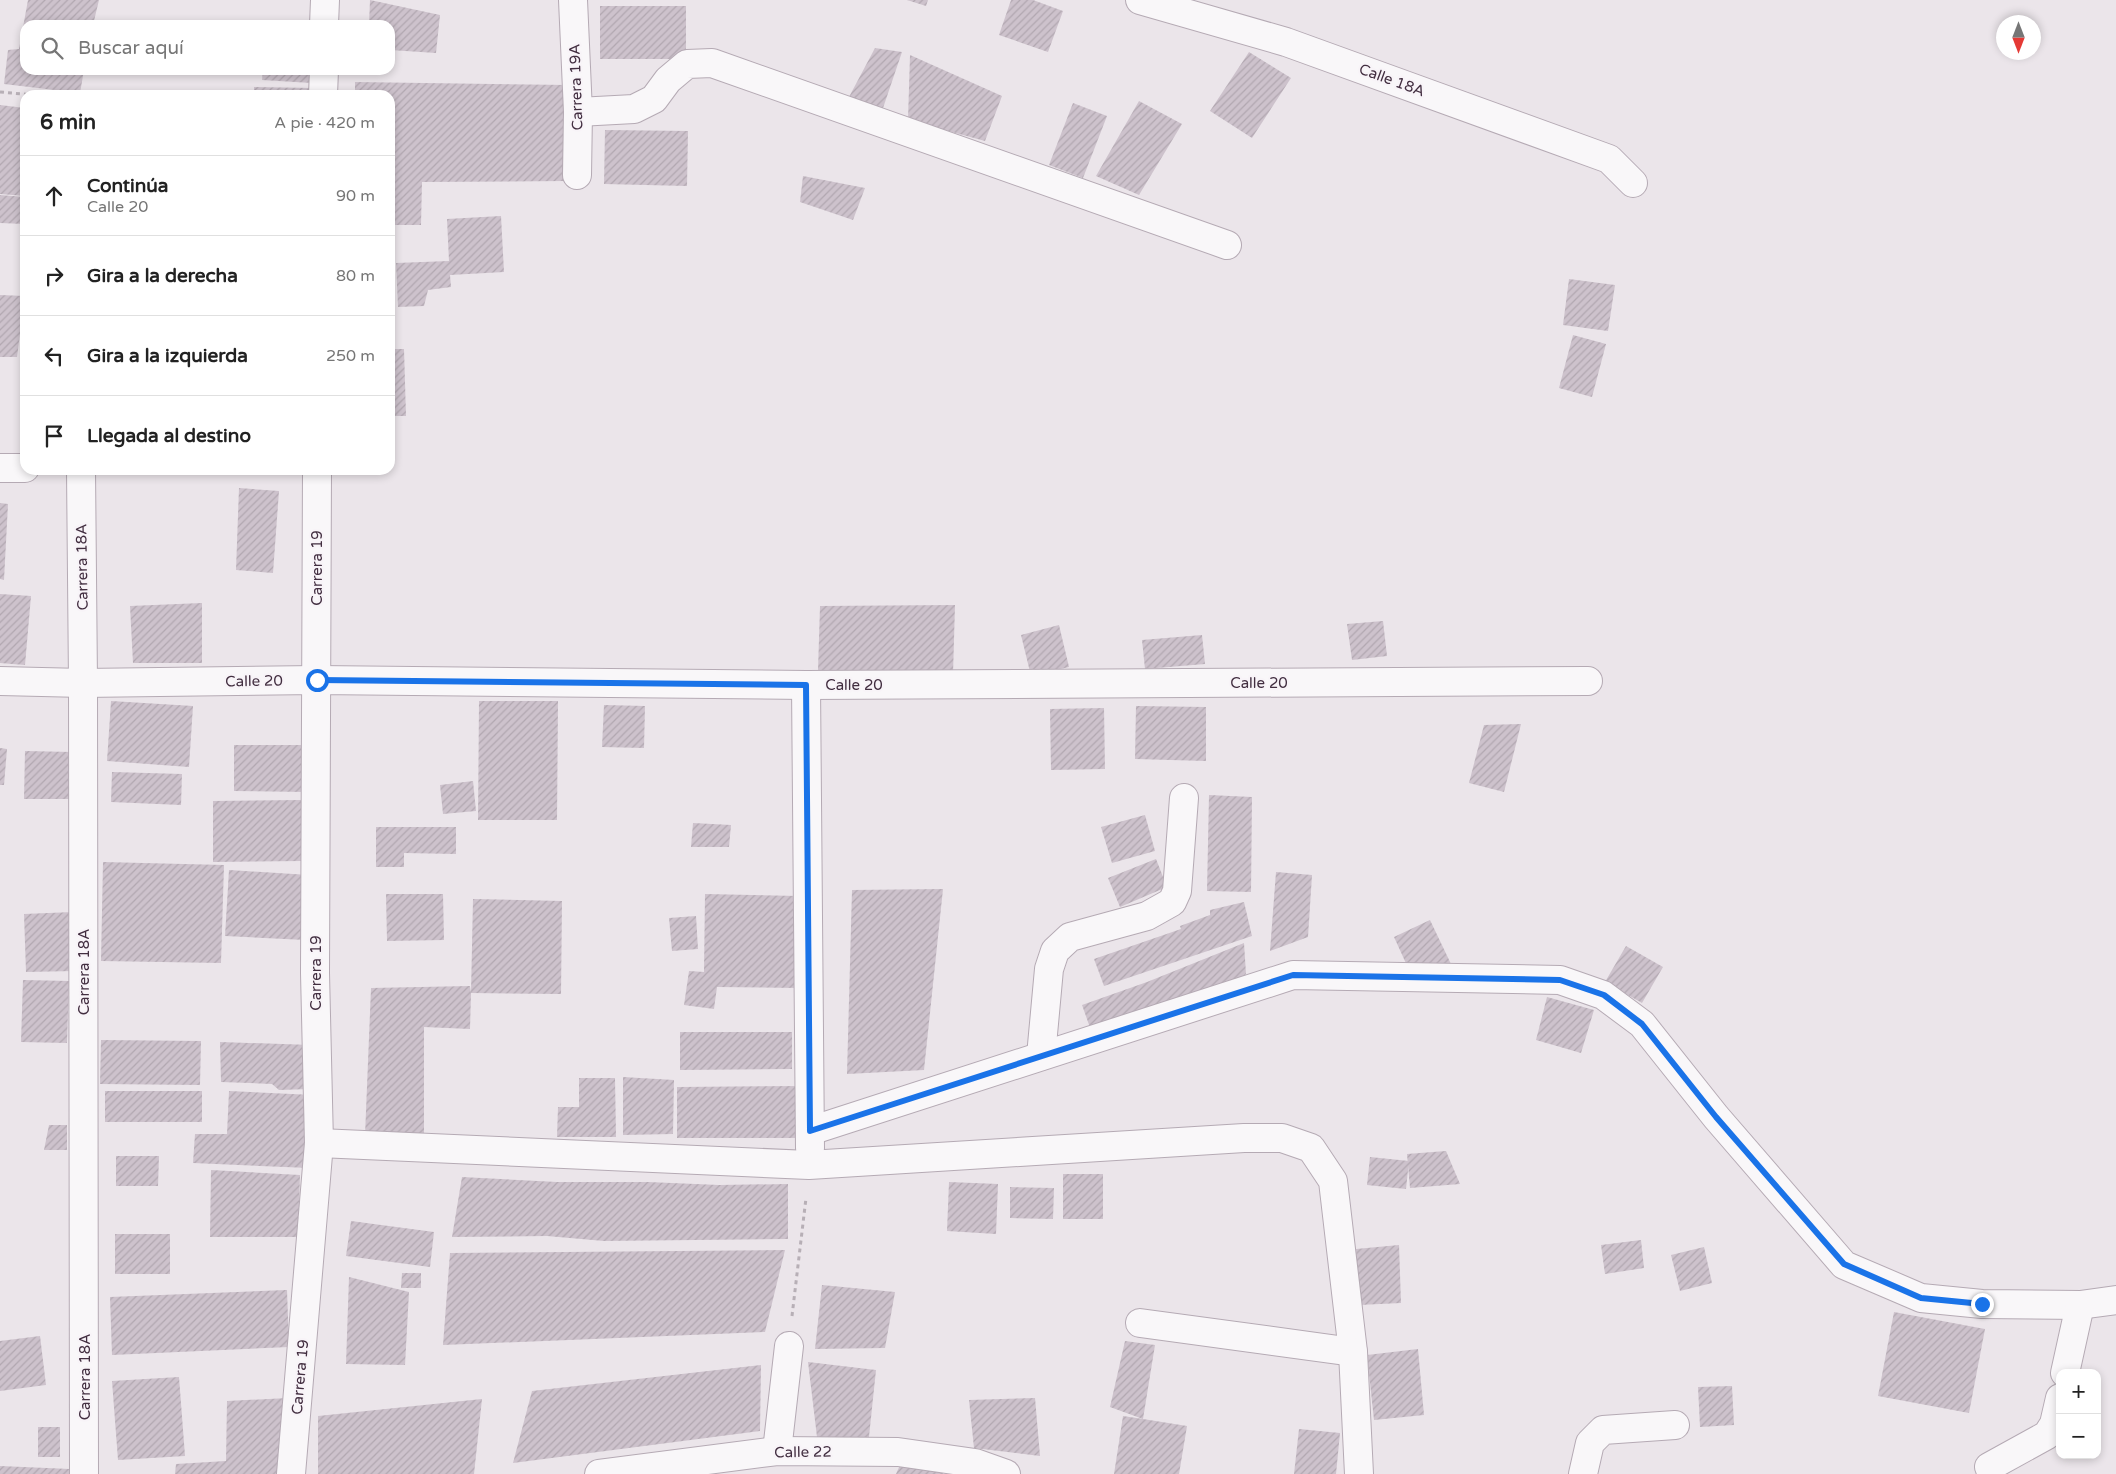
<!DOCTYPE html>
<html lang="es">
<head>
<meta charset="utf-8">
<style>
	:root { --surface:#fff; --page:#f6f6f6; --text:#222; --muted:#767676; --line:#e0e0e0 }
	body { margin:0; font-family:"Varela Round",sans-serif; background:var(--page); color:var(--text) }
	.controls { position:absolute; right:15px; bottom:15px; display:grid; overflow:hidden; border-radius:10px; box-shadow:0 2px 8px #0003 }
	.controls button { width:45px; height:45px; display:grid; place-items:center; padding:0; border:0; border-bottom:1px solid var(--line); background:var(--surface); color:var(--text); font:25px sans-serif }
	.compass { position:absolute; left:1996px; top:15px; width:45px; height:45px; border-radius:50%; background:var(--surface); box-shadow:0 2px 8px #0003; rotate:180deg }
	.stop { position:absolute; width:15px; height:15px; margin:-11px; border:4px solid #1a73e8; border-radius:50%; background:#fff }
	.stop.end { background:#1a73e8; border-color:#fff; box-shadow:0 1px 5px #0008 }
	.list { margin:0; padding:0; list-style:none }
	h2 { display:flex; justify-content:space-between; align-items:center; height:65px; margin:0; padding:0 20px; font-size:21px }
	h2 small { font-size:16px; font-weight:400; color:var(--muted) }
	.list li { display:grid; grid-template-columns:32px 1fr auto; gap:15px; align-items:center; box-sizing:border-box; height:80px; padding:0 20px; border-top:1px solid var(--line) }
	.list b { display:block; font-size:19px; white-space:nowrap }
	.list p { margin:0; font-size:16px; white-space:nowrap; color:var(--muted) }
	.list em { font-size:16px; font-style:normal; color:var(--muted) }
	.icon { flex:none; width:28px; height:28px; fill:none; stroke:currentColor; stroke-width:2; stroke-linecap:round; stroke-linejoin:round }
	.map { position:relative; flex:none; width:2116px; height:1474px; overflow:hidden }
	.search { position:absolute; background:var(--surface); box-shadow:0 2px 8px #0003; left:20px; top:20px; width:375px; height:55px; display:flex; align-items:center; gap:12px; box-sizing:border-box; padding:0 18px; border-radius:15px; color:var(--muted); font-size:19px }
	.panel { position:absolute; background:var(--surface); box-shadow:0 2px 8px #0003; left:20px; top:90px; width:375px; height:385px; border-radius:15px }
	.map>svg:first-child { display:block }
	.building { fill:url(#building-hatch) }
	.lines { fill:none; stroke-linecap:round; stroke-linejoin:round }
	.minor-casing { stroke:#b5aab4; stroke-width:30 }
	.path { stroke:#b7afb6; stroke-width:3; stroke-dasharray:4 4; stroke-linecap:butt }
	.minor { stroke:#f9f7f9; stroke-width:28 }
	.route { stroke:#1a73e8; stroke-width:6 }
	.labels { text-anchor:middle; stroke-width:4.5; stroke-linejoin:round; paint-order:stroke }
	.street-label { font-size:15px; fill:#422e40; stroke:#f8f4f8 }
</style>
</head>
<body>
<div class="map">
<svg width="2116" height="1474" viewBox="0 0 2116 1474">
	<defs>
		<pattern id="building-hatch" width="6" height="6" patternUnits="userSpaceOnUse" patternTransform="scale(1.25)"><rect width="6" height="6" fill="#cdc2cc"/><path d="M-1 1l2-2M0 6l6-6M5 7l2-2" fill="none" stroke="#b1a7b0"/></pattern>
	</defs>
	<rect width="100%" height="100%" fill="#ebe5ea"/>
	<g class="building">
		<path d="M 28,0 L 99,0 L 93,25 L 25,25 L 25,70 L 84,70 L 80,93 L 4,84 L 8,50 L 19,49 Z"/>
		<path d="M 370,0 L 440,15 L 436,53 L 390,50 L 390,25 L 369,25 Z"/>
		<path d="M 907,0 L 928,0 L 926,6 Z"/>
		<path d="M 1011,0 L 1033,0 L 1063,11 L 1048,52 L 999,35 Z"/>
		<rect x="600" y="6" width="86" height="53"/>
		<path d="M 875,48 L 902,52 L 883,108 L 849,97 Z"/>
		<path d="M 1249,52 L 1291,78 L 1252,138 L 1210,111 Z"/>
		<path d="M 910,55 L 1002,96 L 985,141 L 908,120 Z"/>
		<path d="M 263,70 L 313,70 L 312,83 L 262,80 Z"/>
		<path d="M 355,82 L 568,85 L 566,181 L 422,182 L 421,225 L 390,225 L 390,95 L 355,95 Z"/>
		<path d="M 254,87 L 311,88 L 310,95 L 254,95 Z"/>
		<path d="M 1139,101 L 1182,124 L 1139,195 L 1096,176 Z"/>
		<path d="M 1073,103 L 1107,116 L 1083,178 L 1049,165 Z"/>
		<path d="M 0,105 L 25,108 L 25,196 L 0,194 Z"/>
		<path d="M 605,130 L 688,131 L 687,186 L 604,184 Z"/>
		<path d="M 803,176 L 865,188 L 853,220 L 800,202 Z"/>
		<path d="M 0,195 L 25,197 L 25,224 L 0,223 Z"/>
		<path d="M 501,216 L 504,272 L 450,275 L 451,287 L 428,290 L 424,306 L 398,307 L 396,263 L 449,261 L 447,219 Z"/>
		<path d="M 1569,279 L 1615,285 L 1608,331 L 1563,325 Z"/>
		<path d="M 0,295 L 25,296 L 17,357 L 0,357 Z"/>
		<path d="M 1573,335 L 1606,344 L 1592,397 L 1559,388 Z"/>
		<path d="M 390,349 L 404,349 L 406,416 L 390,416 Z"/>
		<path d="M 239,488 L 279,491 L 273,573 L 236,570 Z"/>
		<path d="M 0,503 L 8,504 L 4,580 L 0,579 Z"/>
		<path d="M 0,594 L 31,596 L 25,665 L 0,663 Z"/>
		<path d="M 202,603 L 202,663 L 133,663 L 130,606 Z"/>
		<path d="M 955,605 L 953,674 L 818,671 L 820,606 Z"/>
		<path d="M 1383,621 L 1387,656 L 1352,660 L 1347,624 Z"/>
		<path d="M 1059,625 L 1069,667 L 1031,676 L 1021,635 Z"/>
		<path d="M 1202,635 L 1205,664 L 1145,669 L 1142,640 Z"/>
		<path d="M 111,701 L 193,706 L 189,767 L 107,761 Z"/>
		<path d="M 479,701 L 558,701 L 557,820 L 478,820 Z"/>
		<path d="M 604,705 L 645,706 L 644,748 L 602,747 Z"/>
		<path d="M 1136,706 L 1206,707 L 1206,761 L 1135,759 Z"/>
		<path d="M 1104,708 L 1105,769 L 1051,770 L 1050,709 Z"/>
		<path d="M 1521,724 L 1504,792 L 1469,783 L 1484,725 Z"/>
		<path d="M 234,745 L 305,745 L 305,792 L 234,791 Z"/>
		<path d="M 0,748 L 7,749 L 4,785 L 0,785 Z"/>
		<path d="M 25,751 L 72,752 L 72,799 L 24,799 Z"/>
		<path d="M 112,772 L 182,774 L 181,805 L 111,802 Z"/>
		<path d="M 473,781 L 476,811 L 443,814 L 440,785 Z"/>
		<path d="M 1209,795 L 1252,797 L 1251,892 L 1207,891 Z"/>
		<path d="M 302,800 L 302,861 L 213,862 L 213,801 Z"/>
		<path d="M 1145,815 L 1155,851 L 1112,863 L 1101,827 Z"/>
		<path d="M 693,823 L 731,825 L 729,847 L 691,847 Z"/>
		<path d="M 376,827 L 456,827 L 456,854 L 404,853 L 404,867 L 376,867 Z"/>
		<path d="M 1156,859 L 1167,887 L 1120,907 L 1108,878 Z"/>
		<path d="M 103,862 L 224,865 L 221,963 L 101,961 Z"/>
		<path d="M 229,870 L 309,875 L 305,940 L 225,936 Z"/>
		<path d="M 1276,872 L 1312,875 L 1308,937 L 1270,951 Z"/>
		<path d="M 943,889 L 924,1070 L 847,1074 L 852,890 Z"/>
		<path d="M 386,894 L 443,894 L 444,940 L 387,941 Z"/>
		<path d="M 705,894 L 798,896 L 797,988 L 717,987 L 714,1009 L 684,1005 L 689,971 L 704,972 Z"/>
		<path d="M 473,899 L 562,901 L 561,994 L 471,993 L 470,1029 L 424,1027 L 424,1138 L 365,1136 L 371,988 L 470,986 L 471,993 Z"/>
		<path d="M 1244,902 L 1252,936 L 1104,986 L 1094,959 L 1181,929 L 1180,926 L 1210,915 L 1210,910 Z"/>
		<path d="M 73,912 L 75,971 L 26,972 L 24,914 Z"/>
		<path d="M 696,916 L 698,949 L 672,951 L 669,918 Z"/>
		<path d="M 1430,920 L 1451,964 L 1409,970 L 1394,937 Z"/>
		<path d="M 1244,943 L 1246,974 L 1216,999 L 1093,1036 L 1082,1005 L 1147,982 Z"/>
		<path d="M 1626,946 L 1663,967 L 1642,1003 L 1605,982 Z"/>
		<path d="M 23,980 L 69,981 L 67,1043 L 21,1042 Z"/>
		<path d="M 1547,997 L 1594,1010 L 1581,1053 L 1536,1040 Z"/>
		<path d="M 680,1032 L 792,1032 L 792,1069 L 680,1070 Z"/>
		<path d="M 101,1040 L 201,1041 L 200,1085 L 100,1084 Z"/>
		<path d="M 220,1042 L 311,1045 L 311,1089 L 279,1090 L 272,1084 L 221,1082 Z"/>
		<path d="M 623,1077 L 674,1080 L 673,1134 L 623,1135 Z"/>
		<path d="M 579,1078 L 615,1078 L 616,1137 L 557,1137 L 558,1107 L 579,1107 Z"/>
		<path d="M 800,1086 L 799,1138 L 677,1138 L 677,1087 Z"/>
		<rect x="105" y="1091" width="97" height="31"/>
		<path d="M 229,1091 L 313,1095 L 309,1168 L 193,1163 L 195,1134 L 227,1134 Z"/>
		<path d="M 49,1125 L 67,1125 L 67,1150 L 44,1150 Z"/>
		<path d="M 1446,1151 L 1460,1184 L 1410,1188 L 1407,1154 Z"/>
		<path d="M 116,1156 L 159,1156 L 158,1186 L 116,1186 Z"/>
		<path d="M 1370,1157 L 1409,1161 L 1406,1189 L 1367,1185 Z"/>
		<path d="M 211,1170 L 300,1175 L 298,1237 L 210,1237 Z"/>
		<rect x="1063" y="1174" width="40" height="45"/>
		<path d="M 462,1177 L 557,1182 L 648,1182 L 719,1185 L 788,1184 L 788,1239 L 604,1241 L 547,1236 L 452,1237 Z"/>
		<path d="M 949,1182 L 998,1184 L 996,1234 L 947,1231 Z"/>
		<path d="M 1010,1187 L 1054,1188 L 1053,1219 L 1010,1218 Z"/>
		<path d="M 351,1221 L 434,1232 L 430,1267 L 346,1256 Z"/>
		<rect x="115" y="1234" width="55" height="40"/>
		<path d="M 1641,1240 L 1644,1268 L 1605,1274 L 1601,1245 Z"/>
		<path d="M 1399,1245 L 1401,1303 L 1359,1305 L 1356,1249 Z"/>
		<path d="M 1704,1247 L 1712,1283 L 1680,1291 L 1671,1255 Z"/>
		<path d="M 785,1250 L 765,1332 L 443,1345 L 450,1253 Z"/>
		<path d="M 402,1273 L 421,1273 L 421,1288 L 401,1288 Z"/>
		<path d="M 349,1277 L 409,1292 L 405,1365 L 346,1364 Z"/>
		<path d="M 822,1285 L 895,1292 L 885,1348 L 815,1349 Z"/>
		<path d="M 287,1290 L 289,1347 L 112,1355 L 110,1297 Z"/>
		<path d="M 1894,1312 L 1985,1329 L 1969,1413 L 1878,1396 Z"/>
		<path d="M 40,1336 L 46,1385 L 0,1391 L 0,1341 Z"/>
		<path d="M 1125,1341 L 1155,1345 L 1143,1419 L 1187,1426 L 1179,1474 L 1114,1474 L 1123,1416 L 1143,1419 L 1110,1407 Z"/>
		<path d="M 1418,1349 L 1424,1415 L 1374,1420 L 1367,1355 Z"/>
		<path d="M 808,1362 L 876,1370 L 868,1446 L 817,1437 Z"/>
		<path d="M 761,1365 L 760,1431 L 513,1463 L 532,1391 Z"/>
		<path d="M 179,1377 L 185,1456 L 118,1460 L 112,1381 Z"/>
		<path d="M 1732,1386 L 1734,1425 L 1700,1427 L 1698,1387 Z"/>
		<path d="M 288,1398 L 278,1474 L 175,1474 L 176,1464 L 226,1461 L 227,1401 Z"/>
		<path d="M 1035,1398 L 1040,1456 L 974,1448 L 969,1400 Z"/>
		<path d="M 482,1399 L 474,1474 L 318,1474 L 318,1416 Z"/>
		<rect x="38" y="1427" width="22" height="30"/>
		<path d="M 1299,1429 L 1340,1433 L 1336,1474 L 1294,1474 Z"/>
		<path d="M 900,1465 L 943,1473 L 943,1474 L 896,1474 Z"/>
		<path d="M 0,1466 L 70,1469 L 70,1474 L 0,1474 Z"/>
	</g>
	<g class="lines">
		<defs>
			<g id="minor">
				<path d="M 573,0 L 578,112 L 577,175"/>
				<path d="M 1140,0 L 1286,42 L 1609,159 L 1633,183"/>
				<path d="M 324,25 L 325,0"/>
				<path d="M 323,95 L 324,70"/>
				<path d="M 578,112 L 634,109 L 654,99 L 668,80 L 687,64 L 712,63 L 1227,245"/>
				<path d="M 0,468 L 25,468"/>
				<path d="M 81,470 L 83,683 L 84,1474"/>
				<path d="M 0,681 L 83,683 L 317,680 L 806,685 L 1588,681"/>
				<path d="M 806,685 L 810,1148"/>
				<path d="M 1041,1056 L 1049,969 L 1055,951 L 1070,937 L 1147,916 L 1172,902 L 1177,891 L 1184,798"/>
				<path d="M 810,1131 L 1293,975 L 1560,980 L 1603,995 L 1642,1024 L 1716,1117 L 1844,1265 L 1921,1298 L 1982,1304 L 2080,1305 L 2116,1300"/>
				<path d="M 319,1143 L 809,1165 L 1244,1138 L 1282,1138 L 1311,1148 L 1333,1181 L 1353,1352 L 1359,1474"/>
				<path d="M 1140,1323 L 1353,1352"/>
				<path d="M 2065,1373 L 2080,1305"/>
				<path d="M 777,1451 L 789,1346"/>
				<path d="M 1989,1467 L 2047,1435 L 2054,1424 L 2060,1398"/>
				<path d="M 291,1474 L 319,1143 L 315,973 L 317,470"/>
				<path d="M 599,1474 L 777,1451 L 898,1452 L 975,1463 L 1006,1474"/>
				<path d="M 1583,1474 L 1590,1443 L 1603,1430 L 1675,1425"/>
			</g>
		</defs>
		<use href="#minor" class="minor-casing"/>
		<g class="path">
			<path d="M 0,92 L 34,95"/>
			<path d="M 792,1316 L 806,1198"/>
		</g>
		<use href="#minor" class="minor"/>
	</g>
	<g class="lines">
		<path class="route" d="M 317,680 L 806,685 L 810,1131 L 1293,975 L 1560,980 L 1604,995 L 1642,1024 L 1716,1117 L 1844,1264 L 1921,1298 L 1982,1304"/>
	</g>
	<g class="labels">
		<g class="street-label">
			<text transform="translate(1392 80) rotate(20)" y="5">Calle 18A</text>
			<text transform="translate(576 87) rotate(-92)" y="5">Carrera 19A</text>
			<text transform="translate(82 567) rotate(-91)" y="5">Carrera 18A</text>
			<text transform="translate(317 568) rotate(-90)" y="5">Carrera 19</text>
			<text transform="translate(254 681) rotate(-1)" y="5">Calle 20</text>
			<text x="1259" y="688">Calle 20</text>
			<text x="854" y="690">Calle 20</text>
			<text transform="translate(84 972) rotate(-90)" y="5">Carrera 18A</text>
			<text transform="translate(316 973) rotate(-90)" y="5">Carrera 19</text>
			<text transform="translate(85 1377) rotate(-90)" y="5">Carrera 18A</text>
			<text transform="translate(300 1377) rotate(-85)" y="5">Carrera 19</text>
			<text transform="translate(803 1452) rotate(-1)" y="5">Calle 22</text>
		</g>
	</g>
</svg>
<div class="controls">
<button>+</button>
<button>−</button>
</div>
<svg class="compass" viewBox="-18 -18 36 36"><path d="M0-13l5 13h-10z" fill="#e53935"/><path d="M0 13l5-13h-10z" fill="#767676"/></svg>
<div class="stop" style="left:317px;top:680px"></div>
<div class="stop end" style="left:1982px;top:1304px"></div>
<div class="search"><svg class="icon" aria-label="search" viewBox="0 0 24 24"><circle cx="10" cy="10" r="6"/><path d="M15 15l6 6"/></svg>Buscar aquí</div>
<section class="panel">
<h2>6 min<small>A pie · 420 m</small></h2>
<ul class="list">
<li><svg class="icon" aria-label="ahead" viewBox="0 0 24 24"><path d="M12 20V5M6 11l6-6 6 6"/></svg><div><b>Continúa</b><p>Calle 20</p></div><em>90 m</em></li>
<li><svg class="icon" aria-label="right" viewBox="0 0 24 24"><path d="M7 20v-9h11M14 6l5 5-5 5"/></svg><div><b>Gira a la derecha</b></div><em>80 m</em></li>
<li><svg class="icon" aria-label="left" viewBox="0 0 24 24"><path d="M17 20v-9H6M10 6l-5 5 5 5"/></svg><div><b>Gira a la izquierda</b></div><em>250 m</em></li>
<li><svg class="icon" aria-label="arrive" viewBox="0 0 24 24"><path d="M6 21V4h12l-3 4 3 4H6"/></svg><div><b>Llegada al destino</b></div></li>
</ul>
</section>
</div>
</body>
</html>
